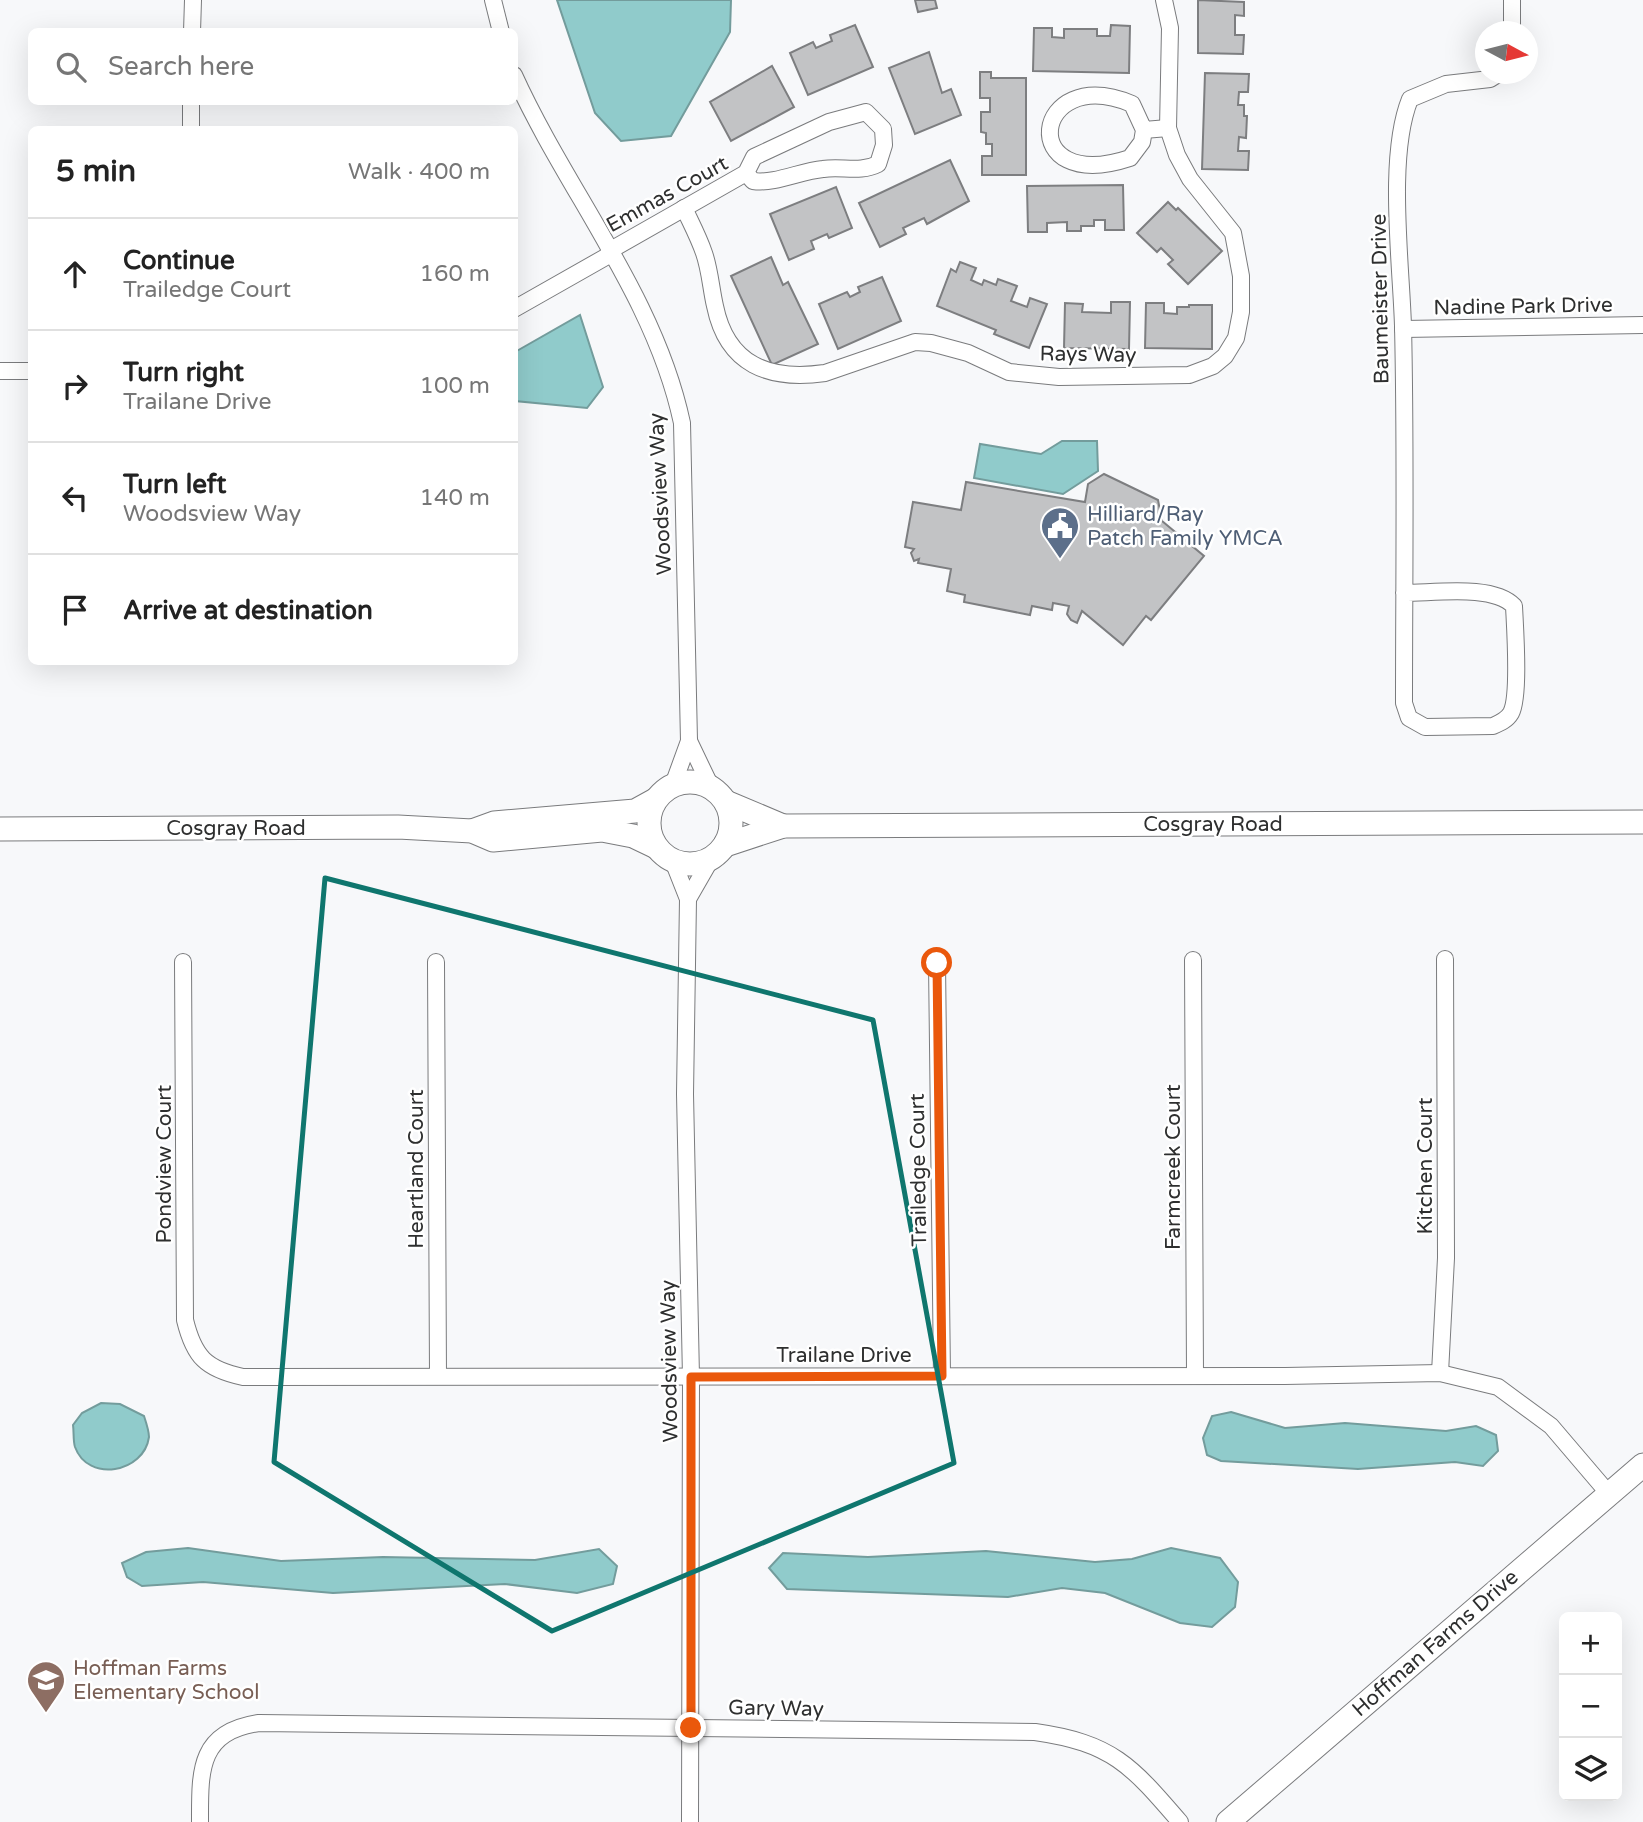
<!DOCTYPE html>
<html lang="en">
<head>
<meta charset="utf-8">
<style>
	:root { --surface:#fff; --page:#f2f2f2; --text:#222; --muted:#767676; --line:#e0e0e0 }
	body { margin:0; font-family:"Varela Round",sans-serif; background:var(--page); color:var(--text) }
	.controls { position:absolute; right:21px; bottom:21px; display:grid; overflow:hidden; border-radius:10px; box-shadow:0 7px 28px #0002 }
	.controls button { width:63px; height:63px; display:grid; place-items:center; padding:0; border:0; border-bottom:2px solid var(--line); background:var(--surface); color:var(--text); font:35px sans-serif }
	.compass { position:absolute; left:1475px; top:21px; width:63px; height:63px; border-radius:50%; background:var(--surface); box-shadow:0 7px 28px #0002; rotate:97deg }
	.stop { position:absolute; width:21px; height:21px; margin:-16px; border:5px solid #ea580c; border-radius:50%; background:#fff }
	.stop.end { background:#ea580c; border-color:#fff; box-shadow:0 2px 7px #0008 }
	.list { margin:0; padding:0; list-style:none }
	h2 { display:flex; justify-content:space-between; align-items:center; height:91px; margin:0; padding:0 28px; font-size:30px }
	h2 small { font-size:23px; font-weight:400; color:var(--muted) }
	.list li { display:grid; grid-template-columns:46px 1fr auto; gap:21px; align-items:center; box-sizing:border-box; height:112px; padding:0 28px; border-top:2px solid var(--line) }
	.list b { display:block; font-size:26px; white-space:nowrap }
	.list p { margin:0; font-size:23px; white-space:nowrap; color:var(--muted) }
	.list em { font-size:23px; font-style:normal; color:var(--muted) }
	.icon { flex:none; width:38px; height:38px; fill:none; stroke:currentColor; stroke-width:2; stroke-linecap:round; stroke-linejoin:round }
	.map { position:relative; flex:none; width:1643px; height:1822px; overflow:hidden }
	.search { position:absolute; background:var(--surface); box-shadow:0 7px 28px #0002; left:28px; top:28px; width:490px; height:77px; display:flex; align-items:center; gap:18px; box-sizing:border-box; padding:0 24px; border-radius:10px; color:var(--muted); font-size:26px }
	.panel { position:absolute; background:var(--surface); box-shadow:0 7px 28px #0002; left:28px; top:126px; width:490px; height:539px; border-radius:10px }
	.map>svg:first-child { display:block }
	.water { fill:#90cbcb; stroke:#739c9c; stroke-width:2 }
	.building { fill:#c2c3c5; stroke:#7d7e80; stroke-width:2 }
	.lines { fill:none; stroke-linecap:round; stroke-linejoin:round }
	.street-casing { stroke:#7a7b7d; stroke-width:18 }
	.secondary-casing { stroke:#7a7b7d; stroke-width:25 }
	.street { stroke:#fff; stroke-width:16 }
	.secondary { stroke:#fff; stroke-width:23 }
	.route { stroke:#ea580c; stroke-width:9 }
	.marked { fill:none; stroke:#0f766e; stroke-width:5; stroke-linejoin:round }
	.labels { text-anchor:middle; stroke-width:5; stroke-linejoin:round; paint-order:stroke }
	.street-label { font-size:21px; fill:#2e2f2f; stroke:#fff }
	.service-label { font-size:21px; fill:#4e5e75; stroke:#fff; text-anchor:start }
	.education-label { font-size:21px; fill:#785e54; stroke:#fff; text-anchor:start }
</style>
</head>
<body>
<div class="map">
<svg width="1643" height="1822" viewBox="0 0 1643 1822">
	<rect width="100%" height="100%" fill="#f7f8fa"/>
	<g class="water">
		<path d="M 557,0 L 731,0 L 730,32 L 671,136 L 621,141 L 595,113 Z"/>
		<path d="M 580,315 L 603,387 L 587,408 L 515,401 L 515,352 Z"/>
		<path d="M 1062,441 L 1097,441 L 1098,471 L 1063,494 L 974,478 L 980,444 L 1041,454 Z"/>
		<path d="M 101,1403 L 120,1404 L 144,1416 C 146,1422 149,1431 149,1437 C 144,1473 88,1483 75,1447 C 73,1441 74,1432 73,1425 L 82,1413 Z"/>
		<path d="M 1231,1412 L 1285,1428 L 1345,1423 L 1446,1431 L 1476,1426 L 1496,1435 L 1498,1451 L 1483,1466 L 1455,1462 L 1358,1469 L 1221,1461 L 1207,1455 L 1203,1438 L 1212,1416 Z"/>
		<path d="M 188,1548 L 281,1561 L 383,1557 L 535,1560 L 599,1549 L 617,1566 L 613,1584 L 577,1593 L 505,1584 L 333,1593 L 203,1582 L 142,1586 L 127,1577 L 122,1563 L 146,1552 Z"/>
		<path d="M 1171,1548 L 1220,1558 L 1238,1582 L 1235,1607 L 1212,1627 L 1180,1623 L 1105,1593 L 1062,1588 L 1008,1597 L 787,1589 L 769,1568 L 783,1553 L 868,1557 L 986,1551 L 1095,1562 L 1132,1559 Z"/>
	</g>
	<g class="building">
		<path d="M 915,0 L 935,0 L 937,8 L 918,12 Z"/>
		<path d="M 1198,0 L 1244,2 L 1244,16 L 1235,15 L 1235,35 L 1244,35 L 1243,54 L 1198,53 Z"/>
		<path d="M 855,25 L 873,67 L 808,95 L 790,53 L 813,42 L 816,48 L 832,41 L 830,35 Z"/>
		<path d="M 1111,25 L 1130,26 L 1129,73 L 1033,71 L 1034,28 L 1052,28 L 1052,37 L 1064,38 L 1064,29 L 1097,29 L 1097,36 L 1110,36 Z"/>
		<path d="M 929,52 L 942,93 L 951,89 L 961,115 L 915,134 L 889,68 Z"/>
		<path d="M 772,66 L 794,107 L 731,141 L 710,102 Z"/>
		<path d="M 980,72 L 991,72 L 991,78 L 1026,78 L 1026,175 L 982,175 L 982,156 L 992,156 L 992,144 L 986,144 L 986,133 L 981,132 L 981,112 L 990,112 L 990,98 L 980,98 Z"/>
		<path d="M 1205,73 L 1249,74 L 1248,92 L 1239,92 L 1238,105 L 1244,105 L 1244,116 L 1247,116 L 1246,138 L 1239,137 L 1238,151 L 1249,151 L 1248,170 L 1202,169 Z"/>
		<path d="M 950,160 L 969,201 L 927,224 L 924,218 L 903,228 L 906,234 L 880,247 L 859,203 Z"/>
		<path d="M 1123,185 L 1124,230 L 1105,230 L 1105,220 L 1094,220 L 1094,226 L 1081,226 L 1081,231 L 1067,231 L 1067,222 L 1047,223 L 1047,232 L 1028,232 L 1027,186 Z"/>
		<path d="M 836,187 L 852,228 L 829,238 L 827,234 L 811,241 L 814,249 L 789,260 L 770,214 Z"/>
		<path d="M 1168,202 L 1176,210 L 1178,208 L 1222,251 L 1188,284 L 1168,264 L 1173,260 L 1161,248 L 1157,252 L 1137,233 Z"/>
		<path d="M 771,257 L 783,285 L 788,282 L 818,344 L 772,365 L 731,276 Z"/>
		<path d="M 960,262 L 976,268 L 971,280 L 982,285 L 984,280 L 996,285 L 998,279 L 1017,286 L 1011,301 L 1027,307 L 1030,298 L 1047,304 L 1029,348 L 994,334 L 996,330 L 937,306 L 951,269 L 956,272 Z"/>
		<path d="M 882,277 L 901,321 L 838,349 L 819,304 L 847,292 L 850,297 L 860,292 L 858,287 Z"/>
		<path d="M 1111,302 L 1130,302 L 1129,349 L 1064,348 L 1065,303 L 1083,304 L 1082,312 L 1111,313 Z"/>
		<path d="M 1146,303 L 1164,303 L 1164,313 L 1177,314 L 1177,307 L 1189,307 L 1189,305 L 1212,305 L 1212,349 L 1145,348 Z"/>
		<path d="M 1104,474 L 1158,500 L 1162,521 L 1204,556 L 1151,620 L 1146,616 L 1123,645 L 1082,611 L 1077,623 L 1071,620 L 1067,614 L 1069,606 L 1053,603 L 1052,610 L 1032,606 L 1030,615 L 964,602 L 965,595 L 947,591 L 951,569 L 918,563 L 919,559 L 914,561 L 911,553 L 914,549 L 905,547 L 913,502 L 961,510 L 966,482 L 1085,502 L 1088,484 Z"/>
	</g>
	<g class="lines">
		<defs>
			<g id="street">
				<path d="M 493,0 L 501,32"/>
				<path d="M 1512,0 L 1512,32"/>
				<path d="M 192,32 L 193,0"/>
				<path d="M 514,75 C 567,192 655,296 682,423 L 689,741 L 673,785"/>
				<path d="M 191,130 L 191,102"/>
				<path d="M 1144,130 L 1132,104 C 1031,62 1015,196 1130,158 L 1142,142 L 1144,130 L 1168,128"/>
				<path d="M 684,208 C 691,223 699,238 704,253 C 710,270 711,289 715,306 C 727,365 769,381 825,373 L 915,342 L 931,343 L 968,353 L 1009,372 L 1059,377 L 1189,375 L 1213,366 L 1225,356 L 1236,338 L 1241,312 L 1241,276 L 1233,233 L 1190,179 L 1177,155 L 1168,128 L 1170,28 L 1164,0"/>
				<path d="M 609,251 L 746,173 L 754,157 L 829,122 L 866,112 L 883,129 L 884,145 L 878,164 C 860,173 842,166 823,169 C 800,171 776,184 753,181 L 746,173"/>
				<path d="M 514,309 L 611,254"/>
				<path d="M 1403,329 L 1643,325"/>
				<path d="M 0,371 L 32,371"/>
				<path d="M 1404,593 C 1435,593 1493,584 1514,606 C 1515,628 1520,696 1511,713 C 1507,720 1500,723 1493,726 L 1425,727 L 1409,718 L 1404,703 C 1404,577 1406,451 1403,326 C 1401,262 1387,156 1410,99 L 1446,84 L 1490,79 L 1498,74"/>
				<path d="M 689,741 L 711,787"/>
				<path d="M 673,861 L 688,899 L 685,1094 L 691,1377 L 690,1822"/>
				<path d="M 688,899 L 711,859"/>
				<path d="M 1193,960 L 1195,1374"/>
				<path d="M 183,962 L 185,1320 C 194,1357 206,1369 243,1377 L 1285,1376 L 1440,1373 L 1498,1387 L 1551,1426 L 1609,1494"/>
				<path d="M 436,962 L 438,1376"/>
				<path d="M 937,963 L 942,1376"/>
				<path d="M 1440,1373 L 1446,1258 L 1445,959"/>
				<path d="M 200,1822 C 200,1771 198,1732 259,1723 L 1035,1732 C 1112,1743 1131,1765 1180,1822"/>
			</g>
			<g id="secondary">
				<circle cx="690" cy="823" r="41"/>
				<path d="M 726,802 L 783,826"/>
				<path d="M 0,829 L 398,827 L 472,831 L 493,840 L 602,830 L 633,836 L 656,847"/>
				<path d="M 472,831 L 494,823 L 635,811 L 655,800"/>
				<path d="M 725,845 L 783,826 L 1643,822"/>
				<path d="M 1228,1822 L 1643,1465"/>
			</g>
		</defs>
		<use href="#street" class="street-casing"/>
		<use href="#secondary" class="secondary-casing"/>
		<use href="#street" class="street"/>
		<use href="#secondary" class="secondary"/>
	</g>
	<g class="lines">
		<path class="route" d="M 691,1728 L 691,1377 L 942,1376 L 937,963"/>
	</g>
	<path class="marked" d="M 325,878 L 873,1020 L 954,1463 L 552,1631 L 274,1462 Z"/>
	<defs>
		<symbol id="civic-pin" viewBox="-11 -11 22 30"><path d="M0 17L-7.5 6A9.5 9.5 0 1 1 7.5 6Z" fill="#5c6f8a" stroke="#fff"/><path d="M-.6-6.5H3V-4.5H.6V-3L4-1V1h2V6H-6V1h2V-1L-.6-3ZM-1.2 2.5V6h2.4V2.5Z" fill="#fff"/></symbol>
		<symbol id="school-pin" viewBox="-11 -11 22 30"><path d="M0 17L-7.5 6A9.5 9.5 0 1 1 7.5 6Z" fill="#8d6e63" stroke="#fff"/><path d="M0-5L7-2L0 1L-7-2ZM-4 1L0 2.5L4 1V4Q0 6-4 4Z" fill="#fff"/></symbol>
	</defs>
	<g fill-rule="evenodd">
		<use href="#civic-pin" x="1038" y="504" width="44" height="60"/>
		<use href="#school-pin" x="24" y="1658" width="44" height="60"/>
	</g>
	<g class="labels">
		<g class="street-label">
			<text transform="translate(667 194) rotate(-29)" y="7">Emmas Court</text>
			<text transform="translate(1380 299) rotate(-91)" y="7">Baumeister Drive</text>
			<text transform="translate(1523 306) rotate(-1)" y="7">Nadine Park Drive</text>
			<text transform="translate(1088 354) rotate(1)" y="7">Rays Way</text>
			<text transform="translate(660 494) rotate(-93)" y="7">Woodsview Way</text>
			<text x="1213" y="831">Cosgray Road</text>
			<text x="236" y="835">Cosgray Road</text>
			<text transform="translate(164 1164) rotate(-90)" y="7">Pondview Court</text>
			<text transform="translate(1425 1166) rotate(-90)" y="7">Kitchen Court</text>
			<text transform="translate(1173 1167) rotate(-90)" y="7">Farmcreek Court</text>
			<text transform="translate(416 1169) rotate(-90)" y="7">Heartland Court</text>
			<text transform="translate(918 1170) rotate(-91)" y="7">Trailedge Court</text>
			<text x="844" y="1362">Trailane Drive</text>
			<text transform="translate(669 1361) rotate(-91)" y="7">Woodsview Way</text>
			<text transform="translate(1435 1643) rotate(-41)" y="7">Hoffman Farms Drive</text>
			<text transform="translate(776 1708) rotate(1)" y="7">Gary Way</text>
		</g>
		<g class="service-label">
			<text x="1087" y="521">Hilliard/Ray<tspan x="1087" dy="24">Patch Family YMCA</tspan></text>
		</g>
		<g class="education-label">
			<text x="73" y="1675">Hoffman Farms<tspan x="73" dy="24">Elementary School</tspan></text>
		</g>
	</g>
</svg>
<div class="controls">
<button>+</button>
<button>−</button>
<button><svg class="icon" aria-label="layers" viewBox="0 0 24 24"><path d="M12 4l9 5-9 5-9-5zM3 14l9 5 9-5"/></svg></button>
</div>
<svg class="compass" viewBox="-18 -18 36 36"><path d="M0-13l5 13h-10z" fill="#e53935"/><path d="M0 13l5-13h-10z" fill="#767676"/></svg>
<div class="stop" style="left:937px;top:963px"></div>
<div class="stop end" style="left:691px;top:1728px"></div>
<div class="search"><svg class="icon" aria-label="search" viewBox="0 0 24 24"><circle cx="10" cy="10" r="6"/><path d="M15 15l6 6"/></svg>Search here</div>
<section class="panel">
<h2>5 min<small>Walk · 400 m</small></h2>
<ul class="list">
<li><svg class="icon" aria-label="ahead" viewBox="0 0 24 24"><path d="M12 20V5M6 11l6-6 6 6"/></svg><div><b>Continue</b><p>Trailedge Court</p></div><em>160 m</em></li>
<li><svg class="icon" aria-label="right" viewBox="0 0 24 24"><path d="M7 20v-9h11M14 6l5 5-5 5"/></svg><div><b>Turn right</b><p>Trailane Drive</p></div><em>100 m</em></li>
<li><svg class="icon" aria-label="left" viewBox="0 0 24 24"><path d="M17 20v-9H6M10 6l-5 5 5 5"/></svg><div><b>Turn left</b><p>Woodsview Way</p></div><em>140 m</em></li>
<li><svg class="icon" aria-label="arrive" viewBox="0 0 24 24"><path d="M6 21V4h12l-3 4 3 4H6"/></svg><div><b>Arrive at destination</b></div></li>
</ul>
</section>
</div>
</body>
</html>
